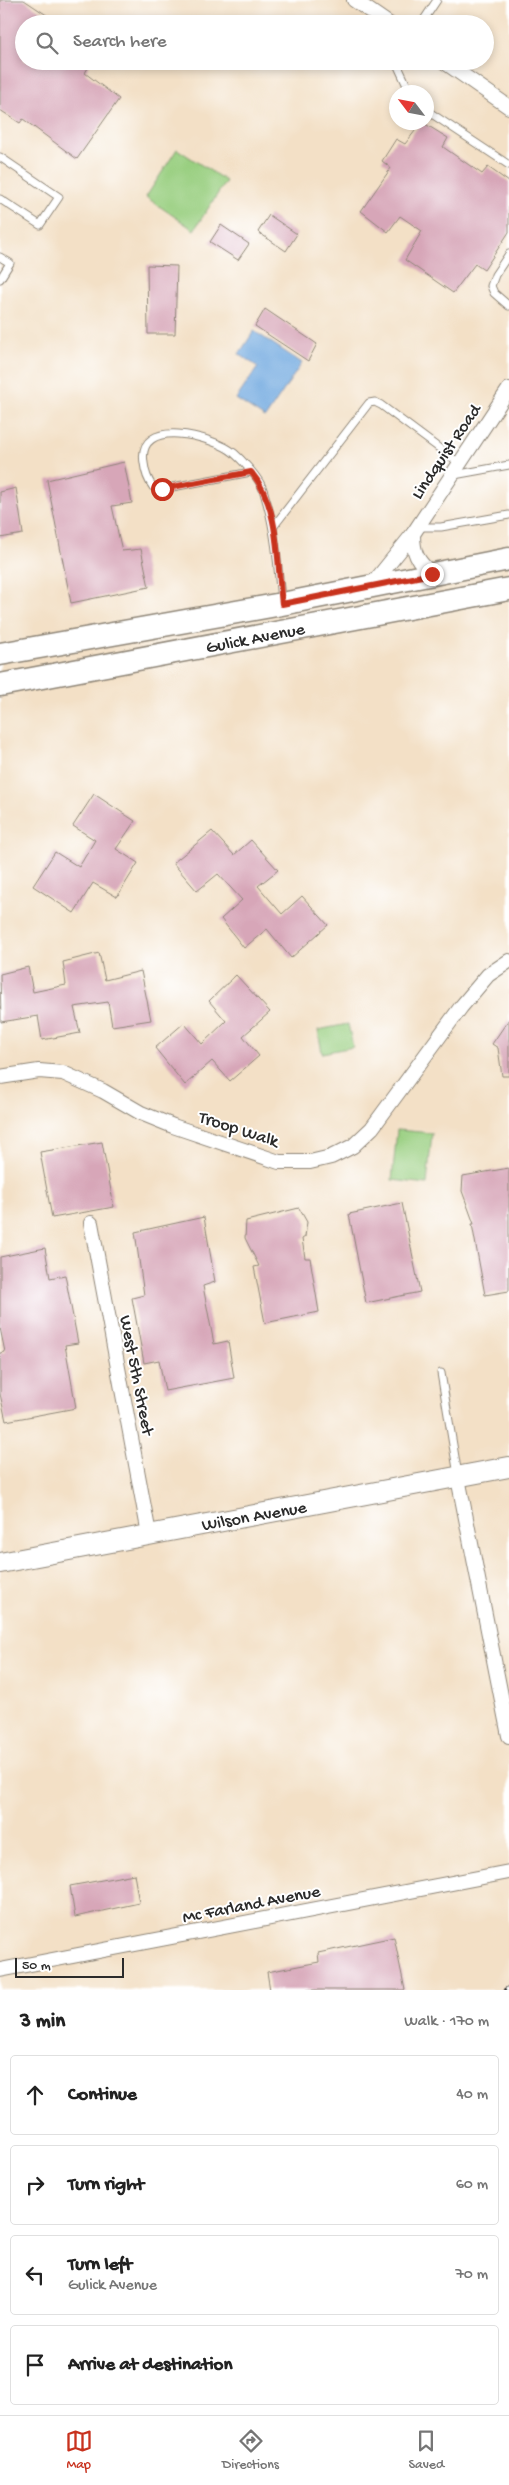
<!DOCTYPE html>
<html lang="en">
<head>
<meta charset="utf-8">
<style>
	:root { --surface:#fff; --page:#f2f2f2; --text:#222; --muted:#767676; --line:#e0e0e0; --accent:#c8321e }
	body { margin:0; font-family:"Gochi Hand",sans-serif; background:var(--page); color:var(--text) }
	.compass { position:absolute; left:389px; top:85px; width:45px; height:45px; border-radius:50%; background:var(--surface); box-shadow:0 2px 8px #0003; rotate:302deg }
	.scale { position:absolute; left:15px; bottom:12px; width:109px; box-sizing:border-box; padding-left:5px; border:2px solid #2b2b2b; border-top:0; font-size:14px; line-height:18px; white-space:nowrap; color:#2b2b2b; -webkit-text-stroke:4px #fff; paint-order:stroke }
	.stop { position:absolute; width:15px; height:15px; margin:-11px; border:4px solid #c8321e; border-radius:50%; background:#fff }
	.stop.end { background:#c8321e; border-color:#fff; box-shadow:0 1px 5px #0008 }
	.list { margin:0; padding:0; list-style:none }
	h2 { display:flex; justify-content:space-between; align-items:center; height:65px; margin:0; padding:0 20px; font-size:21px }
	h2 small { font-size:16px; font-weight:400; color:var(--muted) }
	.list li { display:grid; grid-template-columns:32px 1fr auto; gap:15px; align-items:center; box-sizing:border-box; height:80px; margin:0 10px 10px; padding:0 10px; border:1px solid var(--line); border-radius:5px }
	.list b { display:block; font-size:19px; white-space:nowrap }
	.list p { margin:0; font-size:16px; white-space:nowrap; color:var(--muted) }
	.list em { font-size:16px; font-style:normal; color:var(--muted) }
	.icon { flex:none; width:28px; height:28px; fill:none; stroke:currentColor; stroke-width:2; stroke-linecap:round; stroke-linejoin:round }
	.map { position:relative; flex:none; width:509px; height:1990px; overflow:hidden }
	.search { position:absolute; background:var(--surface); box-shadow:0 2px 8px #0003; left:15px; right:15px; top:15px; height:55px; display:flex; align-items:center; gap:12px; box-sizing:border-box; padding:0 18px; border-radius:28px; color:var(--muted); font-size:19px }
	.sheet { height:425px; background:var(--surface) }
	nav { display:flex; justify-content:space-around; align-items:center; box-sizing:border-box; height:70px; border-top:1px solid var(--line); background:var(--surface); font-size:14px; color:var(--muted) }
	nav a { display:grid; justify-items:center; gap:2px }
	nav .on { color:var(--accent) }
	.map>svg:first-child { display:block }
	.park { fill:#99cf80; stroke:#627d56 }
	.water { fill:#6fa8df; stroke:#4d6a85 }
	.building { fill:#d7a6b8 }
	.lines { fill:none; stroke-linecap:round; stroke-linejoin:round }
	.lane-casing { stroke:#8f8678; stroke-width:9 }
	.street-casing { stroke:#8f8678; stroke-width:16 }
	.secondary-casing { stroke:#8f8678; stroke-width:22 }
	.primary-casing { stroke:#8f8678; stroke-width:25 }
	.lane { stroke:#fff; stroke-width:7 }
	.street { stroke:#fff; stroke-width:14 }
	.secondary { stroke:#fff; stroke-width:20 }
	.primary { stroke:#fff; stroke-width:22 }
	.rail-casing { stroke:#2b2b2b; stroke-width:5.5 }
	.rail { stroke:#fff; stroke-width:4; stroke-dasharray:11; stroke-linecap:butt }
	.route { stroke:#c8321e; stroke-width:6 }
	.labels { text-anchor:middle; stroke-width:4; stroke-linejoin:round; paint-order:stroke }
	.street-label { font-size:18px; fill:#2b2b2b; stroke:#fff }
</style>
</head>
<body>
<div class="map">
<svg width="509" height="1990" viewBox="0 0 509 1990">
	<rect width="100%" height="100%" fill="#fff"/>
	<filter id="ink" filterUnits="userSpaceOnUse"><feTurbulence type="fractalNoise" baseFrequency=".02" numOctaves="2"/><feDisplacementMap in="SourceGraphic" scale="10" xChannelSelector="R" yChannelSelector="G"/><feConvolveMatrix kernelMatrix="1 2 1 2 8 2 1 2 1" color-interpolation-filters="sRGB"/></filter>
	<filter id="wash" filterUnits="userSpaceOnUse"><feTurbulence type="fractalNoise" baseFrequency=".0096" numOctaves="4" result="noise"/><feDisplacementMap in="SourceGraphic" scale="20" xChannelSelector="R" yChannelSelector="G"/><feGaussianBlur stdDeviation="1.12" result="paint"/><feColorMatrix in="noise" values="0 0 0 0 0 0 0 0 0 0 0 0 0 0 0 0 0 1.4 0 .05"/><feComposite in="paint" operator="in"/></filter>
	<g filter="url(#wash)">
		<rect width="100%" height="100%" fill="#f3e0c6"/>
		<g class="park">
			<path d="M 177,149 L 226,181 L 194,230 L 146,197 Z"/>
			<path d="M 348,1024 L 353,1047 L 322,1053 L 318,1030 Z"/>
			<path d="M 397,1130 L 432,1133 L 427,1184 L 392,1180 Z"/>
		</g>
		<path class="water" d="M 254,331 L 302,363 L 265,418 L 236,399 L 258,367 L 239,354 Z"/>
		<g id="blocks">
			<g class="building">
				<path d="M 0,0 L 24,0 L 60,24 L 24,24 L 24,61 L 92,61 L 85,73 L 119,99 L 77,159 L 23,119 L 20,123 L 0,110 Z"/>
				<path d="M 422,122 L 448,138 L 443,147 L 482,174 L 488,167 L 509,182 L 509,232 L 484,270 L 475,264 L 453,293 L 405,260 L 422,231 L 400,216 L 388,232 L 361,211 L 391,168 L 382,161 L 396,139 L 405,144 Z"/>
				<path d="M 269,215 L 297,234 L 286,251 L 258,232 Z"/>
				<path d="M 221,225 L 249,244 L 238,260 L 210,242 Z"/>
				<path d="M 147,265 L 177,266 L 175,334 L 148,334 Z"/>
				<path d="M 265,309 L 317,344 L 308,361 L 255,326 Z"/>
				<path d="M 124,462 L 132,503 L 112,506 L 122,551 L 141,549 L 149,587 L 71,603 L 47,480 Z"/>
				<path d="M 16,488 L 23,534 L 0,538 L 0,492 Z"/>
				<path d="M 94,794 L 135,821 L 116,849 L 138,863 L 117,897 L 93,883 L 74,913 L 33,886 L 55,852 L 79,867 L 95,840 L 73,826 Z"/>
				<path d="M 212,831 L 234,855 L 251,840 L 278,870 L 258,886 L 282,914 L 302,896 L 328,925 L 291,958 L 267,929 L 244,948 L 221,919 L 242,900 L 218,874 L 197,891 L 173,863 Z"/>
				<path d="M 99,953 L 105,980 L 141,971 L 151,1020 L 112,1026 L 108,1002 L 74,1007 L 80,1033 L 42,1040 L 38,1016 L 1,1022 L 0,974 L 28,967 L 33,992 L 66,985 L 63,962 Z"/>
				<path d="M 236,975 L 270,1012 L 243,1036 L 259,1056 L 230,1081 L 212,1061 L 185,1085 L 155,1048 L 184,1023 L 202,1044 L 226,1021 L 209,1001 Z"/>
				<path d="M 509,1019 L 509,1076 L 502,1076 L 498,1048 L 492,1044 Z"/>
				<path d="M 102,1142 L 114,1207 L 52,1218 L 40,1152 Z"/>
				<path d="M 509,1168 L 509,1291 L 485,1295 L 472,1224 L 474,1224 L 462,1191 L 463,1176 Z"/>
				<path d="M 402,1203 L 420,1292 L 366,1303 L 349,1214 Z"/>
				<path d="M 299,1208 L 307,1222 L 305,1237 L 302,1239 L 305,1258 L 310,1258 L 319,1312 L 265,1323 L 254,1267 L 259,1266 L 245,1238 L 246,1221 Z"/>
				<path d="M 204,1217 L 215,1282 L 203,1286 L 214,1344 L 228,1341 L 234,1378 L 165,1391 L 159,1360 L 144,1363 L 132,1298 L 144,1295 L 135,1232 Z"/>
				<path d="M 45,1248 L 50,1278 L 65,1275 L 78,1343 L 65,1345 L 76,1408 L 6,1421 L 0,1394 L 0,1353 L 5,1352 L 0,1328 L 0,1257 Z"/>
				<path d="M 134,1874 L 139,1903 L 75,1917 L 70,1886 Z"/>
				<path d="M 394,1937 L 405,1990 L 270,1990 L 267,1972 L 319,1962 L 318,1953 Z"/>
			</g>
		</g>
	</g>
	<g filter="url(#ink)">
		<use href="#blocks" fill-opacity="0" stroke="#8f8678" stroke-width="1"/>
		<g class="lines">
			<defs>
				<g id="lane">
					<path d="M 421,24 L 437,0"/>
					<path d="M 396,62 L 410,92"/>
					<path d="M 426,110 L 509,165"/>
					<path d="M 0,157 L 59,197 L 40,225 L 0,199"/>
					<path d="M 509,254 L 495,275 L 491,286 L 494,293 L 509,306"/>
					<path d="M 0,257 L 10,263 L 0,279"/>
					<path d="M 251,472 L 162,489 L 153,487 C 147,479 145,473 144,463 C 136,416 213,436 234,453 C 242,460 256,475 261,485 C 264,490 265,497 267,503 C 276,535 278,568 281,601"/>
					<path d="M 454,475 L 509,465"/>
					<path d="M 274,526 L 369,403 L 375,402 L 381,405 L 459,463"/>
					<path d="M 418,527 L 441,527 L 509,515"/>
					<path d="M 441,1373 L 458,1475"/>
				</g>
				<g id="street">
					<path d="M 354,0 L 389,24"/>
					<path d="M 443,61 L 509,107"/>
					<path d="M 413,534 C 413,553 417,561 432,574"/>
					<path d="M 371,586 L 413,534 L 509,389"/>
					<path d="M 0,1077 L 39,1071 L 63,1073 L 103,1091 L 141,1113 L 173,1126 L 279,1162 L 310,1162 L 331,1157 L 353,1146 L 372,1128 L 461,1007 L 488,975 L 509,961"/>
					<path d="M 91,1223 L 149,1534"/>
					<path d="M 458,1478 L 509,1736"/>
					<path d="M 0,1970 L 509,1872"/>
				</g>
				<path id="secondary" d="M 0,1563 L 509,1467"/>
				<g id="primary">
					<path d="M 0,654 L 282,604 L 509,559"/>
					<path d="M 0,685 L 509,589"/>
				</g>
			</defs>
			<use href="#lane" class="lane-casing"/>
			<use href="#street" class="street-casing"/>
			<use href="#secondary" class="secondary-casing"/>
			<use href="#primary" class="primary-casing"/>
			<use href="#lane" class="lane"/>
			<use href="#street" class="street"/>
			<use href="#secondary" class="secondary"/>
			<use href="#primary" class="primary"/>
			<defs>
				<path id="rail" d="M 506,1990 L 509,1989"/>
			</defs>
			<use href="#rail" class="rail-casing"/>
			<use href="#rail" class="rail"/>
		</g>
	</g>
	<g class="lines" filter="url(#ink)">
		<path class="route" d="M 162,489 L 251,472 C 280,506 277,562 282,604 L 432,574"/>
	</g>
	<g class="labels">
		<g class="street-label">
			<text transform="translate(445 451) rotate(-56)" y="6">Lindquist Road</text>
			<text transform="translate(255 637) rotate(-11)" y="6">Gulick Avenue</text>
			<text transform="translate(239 1128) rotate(18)" y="6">Troop Walk</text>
			<text transform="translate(138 1375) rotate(79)" y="6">West 5th Street</text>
			<text transform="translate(254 1515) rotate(-10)" y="6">Wilson Avenue</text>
			<text transform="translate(251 1903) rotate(-11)" y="6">Mc Farland Avenue</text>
		</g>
	</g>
</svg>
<svg class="compass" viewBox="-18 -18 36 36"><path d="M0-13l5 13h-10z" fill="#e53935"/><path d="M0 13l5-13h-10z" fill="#767676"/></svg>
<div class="scale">50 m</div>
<div class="stop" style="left:162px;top:489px"></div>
<div class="stop end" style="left:432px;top:574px"></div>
<div class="search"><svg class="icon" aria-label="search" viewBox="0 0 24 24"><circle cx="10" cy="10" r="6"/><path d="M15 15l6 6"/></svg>Search here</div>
</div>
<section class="sheet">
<h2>3 min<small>Walk · 170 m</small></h2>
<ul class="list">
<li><svg class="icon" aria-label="ahead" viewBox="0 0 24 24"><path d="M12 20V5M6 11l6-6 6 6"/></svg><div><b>Continue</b></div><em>40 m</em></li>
<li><svg class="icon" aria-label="right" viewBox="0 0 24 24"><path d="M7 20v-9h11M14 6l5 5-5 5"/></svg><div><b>Turn right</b></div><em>60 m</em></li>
<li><svg class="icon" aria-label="left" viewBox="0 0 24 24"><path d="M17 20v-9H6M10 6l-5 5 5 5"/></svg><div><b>Turn left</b><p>Gulick Avenue</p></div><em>70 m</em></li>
<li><svg class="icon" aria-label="arrive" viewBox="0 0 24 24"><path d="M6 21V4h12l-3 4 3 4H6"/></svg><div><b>Arrive at destination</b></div></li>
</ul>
</section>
<nav>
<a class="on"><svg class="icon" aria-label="map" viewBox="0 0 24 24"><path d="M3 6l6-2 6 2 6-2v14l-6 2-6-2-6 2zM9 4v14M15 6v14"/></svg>Map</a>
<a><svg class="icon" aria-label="directions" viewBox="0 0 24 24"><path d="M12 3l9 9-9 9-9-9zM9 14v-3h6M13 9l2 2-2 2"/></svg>Directions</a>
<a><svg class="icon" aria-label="saved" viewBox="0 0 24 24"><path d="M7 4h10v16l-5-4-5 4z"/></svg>Saved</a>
</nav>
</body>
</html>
